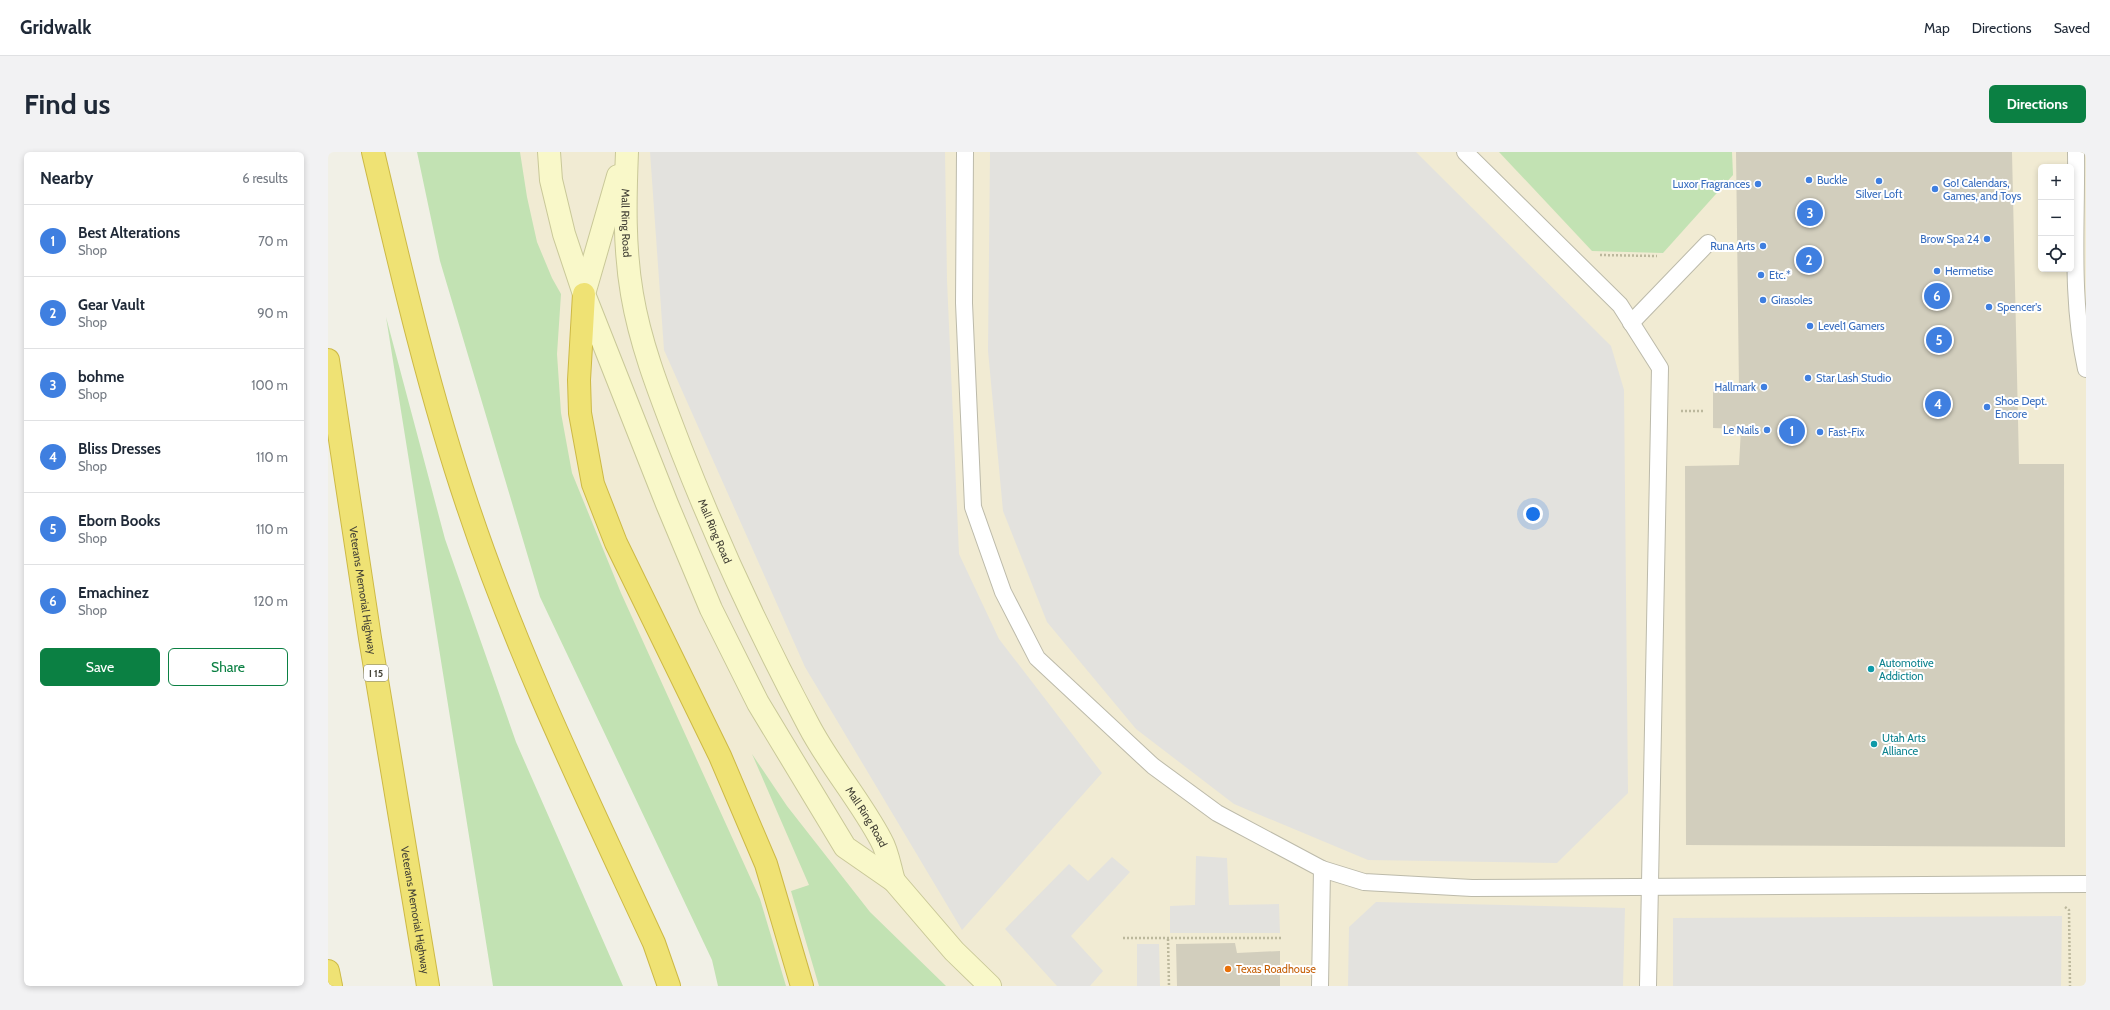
<!DOCTYPE html>
<html lang="en">
<head>
<meta charset="utf-8">
<style>
	:root { --surface:#fff; --page:#f2f2f3; --text:#1f2937; --muted:#747a83; --line:#e0e1e3; --accent:#0b8043 }
	body { margin:0; font-family:Cabin,sans-serif; background:var(--page); color:var(--text) }
	.controls { position:absolute; right:12px; top:12px; display:grid; overflow:hidden; border-radius:6px; box-shadow:0 2px 6px #0003 }
	.controls button { width:36px; height:36px; display:grid; place-items:center; padding:0; border:0; border-bottom:1px solid var(--line); background:var(--surface); color:var(--text); font:20px sans-serif }
	.you { position:absolute; left:1205px; top:362px; width:14px; height:14px; margin:-10px; border:3px solid #fff; border-radius:50%; background:#1a73e8; box-shadow:0 0 0 6px #1a73e833 }
	.badge { display:grid; place-items:center; width:26px; height:26px; border-radius:50%; background:var(--accent); color:#fff; font-size:13px; font-weight:700 }
	.pin { position:absolute; translate:-50% -50%; border:2px solid #fff; box-shadow:0 1px 4px #0006 }
	.list { margin:0; padding:0; list-style:none }
	h2 { display:flex; justify-content:space-between; align-items:center; height:52px; margin:0; padding:0 16px; font-size:17px }
	h2 small { font-size:13px; font-weight:400; color:var(--muted) }
	.list li { display:grid; grid-template-columns:26px 1fr auto; gap:12px; align-items:center; box-sizing:border-box; height:72px; padding:0 16px; border-top:1px solid var(--line) }
	.list b { display:block; font-size:15px; white-space:nowrap }
	.list p { margin:0; font-size:13px; white-space:nowrap; color:var(--muted) }
	.list em { font-size:13px; font-style:normal; color:var(--muted) }
	.actions { display:flex; gap:8px; padding:12px 16px }
	.actions a { flex:1; padding:9px 0; border:1px solid var(--accent); border-radius:6px; text-align:center; font-size:14px; color:var(--accent) }
	.actions .main { background:var(--accent); color:#fff }
	.icon { flex:none; width:22px; height:22px; fill:none; stroke:currentColor; stroke-width:2; stroke-linecap:round; stroke-linejoin:round }
	.map { position:relative; flex:none; width:1758px; height:834px; overflow:hidden; border-radius:6px }
	header { display:flex; align-items:center; gap:24px; box-sizing:border-box; height:56px; padding:0 20px; background:var(--surface); border-bottom:1px solid var(--line) }
	header strong { font-size:19px }
	nav { display:flex; gap:22px; margin-inline-start:auto; font-size:14px }
	.intro { display:flex; align-items:center; justify-content:space-between; box-sizing:border-box; height:96px; padding:0 24px }
	h1 { margin:0; font-size:28px }
	.button { padding:10px 18px; border-radius:6px; background:var(--accent); color:#fff; font-size:14px; font-weight:700 }
	main { display:flex; gap:24px; padding:0 24px }
	aside { flex:1; background:var(--surface); border-radius:6px; box-shadow:0 2px 6px #0003 }
	.map>svg:first-child { display:block }
	.commercial { fill:#f1ebd3; fill-rule:evenodd }
	.green { fill:#c2e2b3 }
	.parking { fill:#e3e2de }
	.building { fill:#d2cebd }
	.lines { fill:none; stroke-linecap:round; stroke-linejoin:round }
	.lane-casing { stroke:#bcbaaa; stroke-width:18 }
	.secondary-casing { stroke:#c9c898; stroke-width:24 }
	.highway-casing { stroke:#cdb945; stroke-width:24 }
	.path { stroke:#bcb89d; stroke-width:2.5; stroke-dasharray:2 2; stroke-linecap:butt }
	.lane { stroke:#fff; stroke-width:16 }
	.secondary { stroke:#f9f8c9; stroke-width:22 }
	.highway { stroke:#efe274; stroke-width:22 }
	.shop-dot { fill:#3f7fe0; stroke:#fff; stroke-width:1.5 }
	.culture-dot { fill:#0f9aa8; stroke:#fff; stroke-width:1.5 }
	.food-dot { fill:#e8710a; stroke:#fff; stroke-width:1.5 }
	.labels { text-anchor:middle; stroke-width:4; stroke-linejoin:round; paint-order:stroke }
	.shield { fill:#fff; stroke:#7b7a72; stroke-width:1 }
	.shield-label { font-size:10px; font-weight:bold; fill:#434136 }
	.shop-label { font-size:11px; fill:#366cbe; stroke:#fff; text-anchor:start }
	.street-label { font-size:11px; fill:#434136; stroke:#fff }
	.culture-label { font-size:11px; fill:#0d838f; stroke:#fff; text-anchor:start }
	.food-label { font-size:11px; fill:#c56008; stroke:#fff; text-anchor:start }
</style>
</head>
<body>
<header>
<strong>Gridwalk</strong>
<nav><a>Map</a><a>Directions</a><a>Saved</a></nav>
</header>
<div class="intro"><h1>Find us</h1><a class="button">Directions</a></div>
<main>
<aside>
<h2>Nearby<small>6 results</small></h2>
<ul class="list">
<li><span class="badge" style="background:#3f7fe0">1</span><div><b>Best Alterations</b><p>Shop</p></div><em>70 m</em></li>
<li><span class="badge" style="background:#3f7fe0">2</span><div><b>Gear Vault</b><p>Shop</p></div><em>90 m</em></li>
<li><span class="badge" style="background:#3f7fe0">3</span><div><b>bohme</b><p>Shop</p></div><em>100 m</em></li>
<li><span class="badge" style="background:#3f7fe0">4</span><div><b>Bliss Dresses</b><p>Shop</p></div><em>110 m</em></li>
<li><span class="badge" style="background:#3f7fe0">5</span><div><b>Eborn Books</b><p>Shop</p></div><em>110 m</em></li>
<li><span class="badge" style="background:#3f7fe0">6</span><div><b>Emachinez</b><p>Shop</p></div><em>120 m</em></li>
</ul>
<div class="actions"><a class="main">Save</a><a>Share</a></div>
</aside>
<div class="map">
<svg width="1758" height="834" viewBox="0 0 1758 834">
	<rect width="100%" height="100%" fill="#f1f0e6"/>
	<path class="commercial" d="M 119,0 L 1758,0 L 1758,834 L 449,834 L 376,722 ZM 1713,15 L 1743,15 L 1743,117 L 1713,117 Z"/>
	<g class="green">
		<path d="M 89,0 L 192,0 L 199,45 L 209,90 L 224,126 L 233,142 L 229,202 L 233,261 L 244,321 L 293,441 L 432,747 L 458,834 L 390,834 L 384,808 L 212,445 L 112,109 Z"/>
		<path d="M 1171,0 L 1404,0 L 1405,23 L 1335,101 L 1264,99 Z"/>
		<path d="M 58,165 L 117,387 L 188,590 L 295,834 L 165,834 Z"/>
		<path d="M 424,602 L 459,654 L 542,760 L 618,834 L 491,834 L 463,739 L 481,733 Z"/>
	</g>
	<g class="parking">
		<path d="M 322,0 L 617,0 L 619,128 L 631,402 L 671,487 L 774,621 L 634,778 L 477,515 L 336,198 Z"/>
		<path d="M 662,0 L 1088,0 L 1283,194 L 1296,238 L 1300,641 L 1229,711 L 1040,708 L 906,652 L 808,577 L 719,470 L 675,359 L 660,199 Z"/>
		<path d="M 868,704 L 899,706 L 901,753 L 951,752 L 952,781 L 842,781 L 842,754 L 867,753 Z"/>
		<path d="M 784,705 L 802,720 L 743,784 L 775,819 L 762,834 L 729,834 L 677,777 L 741,712 L 760,729 Z"/>
		<path d="M 1048,750 L 1297,756 L 1295,834 L 1020,834 L 1021,775 Z"/>
		<path d="M 1734,764 L 1733,834 L 1345,834 L 1345,766 Z"/>
		<path d="M 809,792 L 831,792 L 832,834 L 809,834 Z"/>
	</g>
	<g class="building">
		<path d="M 1408,0 L 1684,0 L 1691,312 L 1736,312 L 1737,695 L 1358,693 L 1357,314 L 1411,313 L 1413,277 L 1385,276 L 1385,237 L 1411,237 Z"/>
		<path d="M 907,791 L 909,801 L 952,799 L 952,834 L 849,834 L 848,792 Z"/>
	</g>
	<g class="lines">
		<defs>
			<g id="lane">
				<path d="M 637,0 L 636,151 L 645,355 L 675,440 L 709,506 L 825,614 L 889,661 L 994,717 L 1036,730 L 1144,736 L 1758,732"/>
				<path d="M 1137,0 L 1292,153 L 1332,216 L 1320,834"/>
				<path d="M 1748,0 C 1749,74 1742,144 1758,217"/>
				<path d="M 1303,171 L 1380,91"/>
				<path d="M 992,834 L 994,717"/>
			</g>
			<g id="secondary">
				<path d="M 221,0 L 223,28 L 236,82 L 256,142 L 339,352 L 383,457 L 430,551 L 517,695 L 566,729 L 626,799 L 662,834"/>
				<path id="s1" d="M 299,0 C 297,48 296,95 304,142 C 313,196 334,247 353,297 C 390,392 433,484 481,574 C 502,614 532,648 553,688 C 560,700 562,716 566,729"/>
				<path d="M 256,142 L 290,24"/>
			</g>
			<g id="highway">
				<path d="M 45,0 C 73,119 101,240 140,355 C 190,505 260,648 326,791 L 341,834"/>
				<path d="M 256,142 L 251,228 L 252,261 L 265,332 L 288,391 L 392,604 L 438,712 L 474,834"/>
				<path id="s2" d="M 0,208 L 42,486 L 100,834"/>
				<path d="M 0,819 L 3,834"/>
			</g>
		</defs>
		<use href="#lane" class="lane-casing"/>
		<use href="#secondary" class="secondary-casing"/>
		<use href="#highway" class="highway-casing"/>
		<g class="path">
			<path d="M 1272,103 L 1329,104"/>
			<path d="M 1353,259 L 1375,259"/>
			<path d="M 1737,755 L 1741,758 L 1742,834"/>
			<path d="M 795,786 L 955,786"/>
			<path d="M 840,787 L 841,834"/>
		</g>
		<use href="#lane" class="lane"/>
		<use href="#secondary" class="secondary"/>
		<use href="#highway" class="highway"/>
	</g>
	<g class="shop-dot">
		<circle cx="1481" cy="28" r="4"/>
		<circle cx="1551" cy="29" r="4"/>
		<circle cx="1430" cy="32" r="4"/>
		<circle cx="1607" cy="37" r="4"/>
		<circle cx="1659" cy="87" r="4"/>
		<circle cx="1435" cy="94" r="4"/>
		<circle cx="1609" cy="119" r="4"/>
		<circle cx="1433" cy="123" r="4"/>
		<circle cx="1435" cy="148" r="4"/>
		<circle cx="1661" cy="155" r="4"/>
		<circle cx="1482" cy="174" r="4"/>
		<circle cx="1480" cy="226" r="4"/>
		<circle cx="1436" cy="235" r="4"/>
		<circle cx="1659" cy="255" r="4"/>
		<circle cx="1439" cy="278" r="4"/>
		<circle cx="1492" cy="280" r="4"/>
	</g>
	<g class="culture-dot">
		<circle cx="1543" cy="517" r="4"/>
		<circle cx="1546" cy="592" r="4"/>
	</g>
	<circle class="food-dot" cx="900" cy="817" r="4"/>
	<g class="labels">
		<rect class="shield" x="36" y="513" width="24" height="16" rx="3"/>
		<g class="shield-label">
			<text x="48" y="525">I 15</text>
		</g>
		<g class="shop-label">
			<text x="1489" y="32">Buckle</text>
			<text x="1615" y="35">Go! Calendars,<tspan x="1615" dy="13">Games, and Toys</tspan></text>
			<text x="1422" y="36" text-anchor="end">Luxor Fragrances</text>
			<text x="1551" y="46" text-anchor="middle">Silver Loft</text>
			<text x="1651" y="91" text-anchor="end">Brow Spa 24</text>
			<text x="1427" y="98" text-anchor="end">Runa Arts</text>
			<text x="1617" y="123">Hermetise</text>
			<text x="1441" y="127">Etc.*</text>
			<text x="1443" y="152">Girasoles</text>
			<text x="1669" y="159">Spencer's</text>
			<text x="1490" y="178">Level1 Gamers</text>
			<text x="1488" y="230">Star Lash Studio</text>
			<text x="1428" y="239" text-anchor="end">Hallmark</text>
			<text x="1667" y="253">Shoe Dept.<tspan x="1667" dy="13">Encore</tspan></text>
			<text x="1431" y="282" text-anchor="end">Le Nails</text>
			<text x="1500" y="284">Fast-Fix</text>
		</g>
		<g class="street-label">
			<text dy="4" stroke="none"><textPath href="#s1" startOffset="71">Mall Ring Road</textPath></text>
			<text dy="4" stroke="none"><textPath href="#s1" startOffset="394">Mall Ring Road</textPath></text>
			<text dy="4" stroke="none"><textPath href="#s2" startOffset="233">Veterans Memorial Highway</textPath></text>
			<text dy="4" stroke="none"><textPath href="#s1" startOffset="718">Mall Ring Road</textPath></text>
			<text dy="4" stroke="none"><textPath href="#s2" startOffset="557">Veterans Memorial Highway</textPath></text>
		</g>
		<g class="culture-label">
			<text x="1551" y="515">Automotive<tspan x="1551" dy="13">Addiction</tspan></text>
			<text x="1554" y="590">Utah Arts<tspan x="1554" dy="13">Alliance</tspan></text>
		</g>
		<g class="food-label">
			<text x="908" y="821">Texas Roadhouse</text>
		</g>
	</g>
</svg>
<div class="controls">
<button>+</button>
<button>−</button>
<button><svg class="icon" aria-label="locate" viewBox="0 0 24 24"><circle cx="12" cy="12" r="6"/><path d="M12 2v4M12 18v4M2 12h4M18 12h4"/></svg></button>
</div>
<div class="you"></div>
<div class="pin badge" style="left:1464px;top:279px;background:#3f7fe0">1</div>
<div class="pin badge" style="left:1481px;top:108px;background:#3f7fe0">2</div>
<div class="pin badge" style="left:1482px;top:61px;background:#3f7fe0">3</div>
<div class="pin badge" style="left:1610px;top:252px;background:#3f7fe0">4</div>
<div class="pin badge" style="left:1611px;top:188px;background:#3f7fe0">5</div>
<div class="pin badge" style="left:1609px;top:144px;background:#3f7fe0">6</div>
</div>
</main>
</body>
</html>
